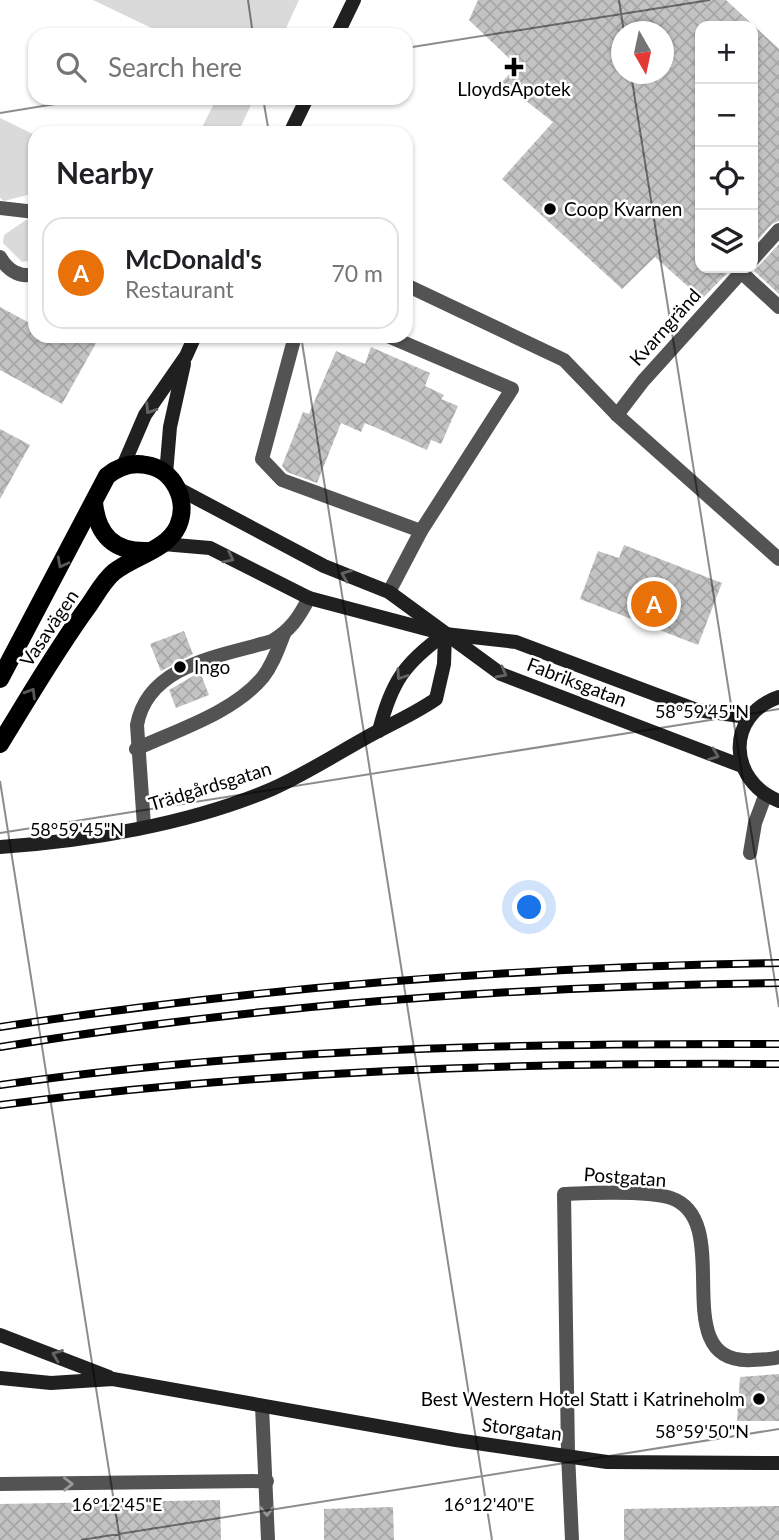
<!DOCTYPE html>
<html lang="en">
<head>
<meta charset="utf-8">
<style>
	:root { --surface:#fff; --page:#f2f2f2; --text:#202124; --muted:#757577; --line:#e0e0e0; --accent:#b45309 }
	body { margin:0; font-family:Lato,sans-serif; background:var(--page); color:var(--text) }
	.controls { position:absolute; right:21px; top:21px; display:grid; overflow:hidden; border-radius:14px; box-shadow:0 2px 5px #0004 }
	.controls button { width:63px; height:63px; display:grid; place-items:center; padding:0; border:0; border-bottom:2px solid var(--line); background:var(--surface); color:var(--text); font:35px sans-serif }
	.compass { position:absolute; left:611px; top:21px; width:63px; height:63px; border-radius:50%; background:var(--surface); box-shadow:0 2px 5px #0004; rotate:171deg }
	.you { position:absolute; left:530px; top:908px; width:24px; height:24px; margin:-18px; border:5px solid #fff; border-radius:50%; background:#1a73e8; box-shadow:0 0 0 10px #1a73e833 }
	.badge { display:grid; place-items:center; width:46px; height:46px; border-radius:50%; background:var(--accent); color:#fff; font-size:23px; font-weight:700 }
	.pin { position:absolute; translate:-50% -50%; border:4px solid #fff; box-shadow:0 2px 7px #0006 }
	.list { margin:0; padding:0; list-style:none }
	h2 { display:flex; justify-content:space-between; align-items:center; height:91px; margin:0; padding:0 28px; font-size:30px }
	h2 small { font-size:23px; font-weight:400; color:var(--muted) }
	.list li { display:grid; grid-template-columns:46px 1fr auto; gap:21px; align-items:center; box-sizing:border-box; height:112px; margin:0 14px 14px; padding:0 14px; border:2px solid var(--line); border-radius:21px }
	.list b { display:block; font-size:26px; white-space:nowrap }
	.list p { margin:0; font-size:23px; white-space:nowrap; color:var(--muted) }
	.list em { font-size:23px; font-style:normal; color:var(--muted) }
	.icon { flex:none; width:38px; height:38px; fill:none; stroke:currentColor; stroke-width:2; stroke-linecap:round; stroke-linejoin:round }
	.map { position:relative; flex:none; width:779px; height:1540px; overflow:hidden }
	.search { position:absolute; background:var(--surface); box-shadow:0 2px 5px #0004; left:28px; top:28px; width:385px; height:77px; display:flex; align-items:center; gap:18px; box-sizing:border-box; padding:0 24px; border-radius:21px; color:var(--muted); font-size:26px }
	.panel { position:absolute; background:var(--surface); box-shadow:0 2px 5px #0004; left:28px; top:126px; width:385px; height:217px; border-radius:21px }
	.map>svg:first-child { display:block }
	.green { fill:#dadada }
	.building { fill:url(#building-cross-hatch); fill-rule:evenodd }
	.lines { fill:none; stroke-linecap:round; stroke-linejoin:round }
	.lane { stroke:#535353; stroke-width:14 }
	.street { stroke:#535353; stroke-width:14 }
	.secondary { stroke:#202020; stroke-width:14 }
	.primary { stroke:#000; stroke-width:18 }
	.rail-casing { stroke:#000; stroke-width:8 }
	.rail { stroke:#fff; stroke-width:5; stroke-dasharray:16; stroke-linecap:butt }
	.oneway { stroke:#636363 }
	.oneway2 { stroke:#595959 }
	.oneway3 { stroke:#989898 }
	.ticks { fill:none; stroke:#000; stroke-width:2; stroke-opacity:0.45 }
	.poi-dot { fill:#000; stroke:#fff; stroke-width:2.5 }
	.labels { text-anchor:middle; stroke-width:5; stroke-linejoin:round; paint-order:stroke }
	.poi-label { font-size:19px; fill:#000; stroke:#fff; text-anchor:start }
	.street-label { font-size:19px; fill:#000; stroke:#fff }
	.ticks-label { font-size:18px; text-anchor:middle; fill:#000; stroke:#fff; stroke-width:5; stroke-linejoin:round; paint-order:stroke }
</style>
</head>
<body>
<div class="map">
<svg width="779" height="1540" viewBox="0 0 779 1540">
	<defs>
		<pattern id="building-cross-hatch" width="8" height="8" patternUnits="userSpaceOnUse" patternTransform="scale(1.75)"><rect width="8" height="8" fill="#c3c3c3"/><path d="M0 0l8 8M0 8l8-8" fill="none" stroke="#a6a6a6"/></pattern>
	</defs>
	<rect width="100%" height="100%" fill="#fff"/>
	<g class="green">
		<path d="M 93,0 L 299,0 L 283,35 L 166,35 Z"/>
		<path d="M 217,98 L 254,98 L 238,133 L 199,133 Z"/>
		<path d="M 0,118 L 35,135 L 35,193 L 4,201 L 0,198 Z"/>
		<path d="M 26,220 L 35,221 L 35,251 L 29,261 L 22,262 L 3,243 L 4,235 Z"/>
	</g>
	<g class="building">
		<path d="M 478,0 L 726,0 L 779,49 L 779,221 L 772,224 L 753,245 L 753,26 L 700,26 L 700,268 L 732,268 L 702,299 L 655,257 L 622,289 L 502,179 L 553,122 L 502,82 L 517,66 L 469,20 ZM 621,32 L 663,32 L 663,74 L 621,74 Z"/>
		<path d="M 779,244 L 779,294 L 754,271 Z"/>
		<path d="M 0,307 L 35,326 L 35,336 L 100,336 L 62,404 L 0,370 Z"/>
		<path d="M 371,347 L 430,373 L 425,386 L 444,395 L 441,399 L 458,406 L 441,444 L 431,440 L 427,450 L 365,423 L 361,432 L 341,423 L 317,483 L 287,472 L 282,466 L 303,412 L 309,414 L 336,351 L 365,364 Z"/>
		<path d="M 0,429 L 30,445 L 0,499 Z"/>
		<path d="M 624,545 L 722,583 L 698,645 L 580,599 L 598,551 L 619,558 Z"/>
		<path d="M 184,631 L 193,654 L 161,671 L 150,644 Z"/>
		<path d="M 200,672 L 209,695 L 176,708 L 169,690 Z"/>
		<path d="M 779,1374 L 779,1421 L 737,1421 L 740,1377 Z"/>
		<path d="M 220,1500 L 221,1540 L 0,1540 L 0,1504 Z"/>
		<path d="M 779,1506 L 779,1540 L 624,1540 L 624,1509 Z"/>
		<path d="M 393,1507 L 394,1540 L 324,1540 L 324,1509 Z"/>
	</g>
	<g class="lines">
		<g class="lane">
			<path d="M 0,208 L 35,212"/>
			<path d="M 0,257 C 8,271 19,277 35,275"/>
			<path d="M 295,336 L 262,459 L 282,480 L 421,531"/>
			<path d="M 388,336 L 512,389 L 421,531 L 389,592"/>
			<path d="M 136,749 C 177,730 233,713 263,677 C 273,664 278,649 284,634"/>
			<path d="M 144,826 L 137,725 C 148,664 222,656 272,641 C 291,630 299,617 309,598"/>
			<path d="M 750,853 L 755,823 L 765,796"/>
			<path d="M 568,1454 L 564,1194 C 590,1193 648,1190 671,1198 C 738,1221 663,1365 752,1360 C 761,1359 771,1360 779,1357"/>
		</g>
		<g class="street">
			<path d="M 753,259 L 779,230"/>
			<path d="M 741,272 L 779,307"/>
			<path d="M 406,285 L 564,360 L 617,415 L 779,559"/>
			<path d="M 617,415 L 643,381 L 745,268"/>
			<path d="M 262,1406 L 268,1540"/>
			<path d="M 568,1454 L 572,1540"/>
			<path d="M 0,1484 L 267,1481"/>
		</g>
		<g class="secondary">
			<path d="M 337,35 L 354,0"/>
			<path d="M 290,133 L 307,98"/>
			<path d="M 123,466 L 145,415 L 186,356 L 195,336"/>
			<path d="M 166,474 L 170,427 L 184,364"/>
			<path d="M 177,488 L 324,566 L 389,592 L 501,674 L 742,766"/>
			<path d="M 163,544 L 210,548 L 309,598 L 445,634 L 516,642 L 697,710 L 740,716 L 753,713"/>
			<path d="M 779,697 C 725,715 728,781 779,801"/>
			<path d="M 379,731 C 391,683 404,663 445,634"/>
			<path d="M 0,847 C 88,841 190,824 272,789 C 310,772 344,749 380,730 C 400,720 417,712 436,699 L 444,664 L 445,634"/>
			<path d="M 0,1335 L 109,1377"/>
			<path d="M 0,1378 L 51,1383 L 113,1379 L 456,1440 L 607,1462 L 779,1463"/>
		</g>
		<g class="primary">
			<path d="M 94,502 C 97,535 114,552 147,551"/>
			<path d="M 0,679 L 107,476 C 118,467 131,462 146,465 C 174,469 189,501 178,526 C 167,550 134,556 114,572 C 104,580 96,595 89,605 C 56,650 29,697 0,744"/>
		</g>
		<defs>
			<g id="rail">
				<path d="M 0,1027 C 262,987 514,967 779,963"/>
				<path d="M 0,1047 C 257,1005 519,986 779,983"/>
				<path d="M 0,1085 C 257,1048 520,1043 779,1044"/>
				<path d="M 0,1105 C 258,1071 519,1062 779,1064"/>
			</g>
		</defs>
		<use href="#rail" class="rail-casing"/>
		<use href="#rail" class="rail"/>
	</g>
	<defs><path id="oneway-chevron" d="M-2-3.5L2.5 0L-2 3.5" fill="none" stroke-width="1.6" stroke-linecap="round" stroke-linejoin="round" transform="scale(1.75)"/></defs>
	<g class="oneway">
		<use href="#oneway-chevron" transform="translate(150 409) rotate(123)"/>
		<use href="#oneway-chevron" transform="translate(229 558) rotate(27)"/>
		<use href="#oneway-chevron" transform="translate(346 575) rotate(-158)"/>
		<use href="#oneway-chevron" transform="translate(502 673) rotate(28)"/>
		<use href="#oneway-chevron" transform="translate(401 675) rotate(124)"/>
		<use href="#oneway-chevron" transform="translate(714 755) rotate(21)"/>
		<use href="#oneway-chevron" transform="translate(57 1355) rotate(-159)"/>
	</g>
	<g class="oneway2">
		<use href="#oneway-chevron" transform="translate(62 563) rotate(118)"/>
		<use href="#oneway-chevron" transform="translate(31 693) rotate(-59)"/>
	</g>
	<g class="oneway3">
		<use href="#oneway-chevron" transform="translate(68 1484) rotate(-1)"/>
		<use href="#oneway-chevron" transform="translate(267 1511) rotate(89)"/>
	</g>
	<path class="ticks" d="M 248,0 L 253,35M 619,0 L 624,32M 406,48 L 710,0M 631,74 L 779,1007M 263,98 L 269,133M 0,113 L 92,98M 301,336 L 492,1540M 0,781 L 120,1540M 0,833 L 779,709M 81,1540 L 779,1429"/>
	<g class="poi-dot">
		<path d="M510.5 56.5h7v7h7v7h-7v7h-7v-7h-7v-7h7z"/>
		<circle cx="550" cy="209" r="7"/>
		<circle cx="180" cy="667" r="7"/>
		<circle cx="759" cy="1399" r="7"/>
	</g>
	<g class="labels">
		<g class="poi-label">
			<text x="514" y="96" text-anchor="middle">LloydsApotek</text>
			<text x="564" y="216">Coop Kvarnen</text>
			<text x="194" y="674">Ingo</text>
			<text x="745" y="1406" text-anchor="end">Best Western Hotel Statt i Katrineholm</text>
		</g>
		<g class="street-label">
			<text transform="translate(665 327) rotate(-48)" y="7">Kvarngränd</text>
			<text transform="translate(49 628) rotate(-56)" y="7">Vasavägen</text>
			<text transform="translate(577 682) rotate(21)" y="7">Fabriksgatan</text>
			<text transform="translate(210 786) rotate(-17)" y="7">Trädgårdsgatan</text>
			<text transform="translate(625 1177) rotate(4)" y="7">Postgatan</text>
			<text transform="translate(522 1429) rotate(7)" y="7">Storgatan</text>
		</g>
	</g>
	<g class="ticks-label">
		<text x="702" y="718">58°59'45"N</text>
		<text x="77" y="836">58°59'45"N</text>
		<text x="702" y="1438">58°59'50"N</text>
		<text x="117" y="1511">16°12'45"E</text>
		<text x="489" y="1511">16°12'40"E</text>
	</g>
</svg>
<div class="controls">
<button>+</button>
<button>−</button>
<button><svg class="icon" aria-label="locate" viewBox="0 0 24 24"><circle cx="12" cy="12" r="6"/><path d="M12 2v4M12 18v4M2 12h4M18 12h4"/></svg></button>
<button><svg class="icon" aria-label="layers" viewBox="0 0 24 24"><path d="M12 4l9 5-9 5-9-5zM3 14l9 5 9-5"/></svg></button>
</div>
<svg class="compass" viewBox="-18 -18 36 36"><path d="M0-13l5 13h-10z" fill="#e53935"/><path d="M0 13l5-13h-10z" fill="#757577"/></svg>
<div class="you"></div>
<div class="pin badge" style="left:654px;top:604px;background:#e8710a">A</div>
<div class="search"><svg class="icon" aria-label="search" viewBox="0 0 24 24"><circle cx="10" cy="10" r="6"/><path d="M15 15l6 6"/></svg>Search here</div>
<section class="panel">
<h2>Nearby<small></small></h2>
<ul class="list">
<li><span class="badge" style="background:#e8710a">A</span><div><b>McDonald's</b><p>Restaurant</p></div><em>70 m</em></li>
</ul>
</section>
</div>
</body>
</html>
